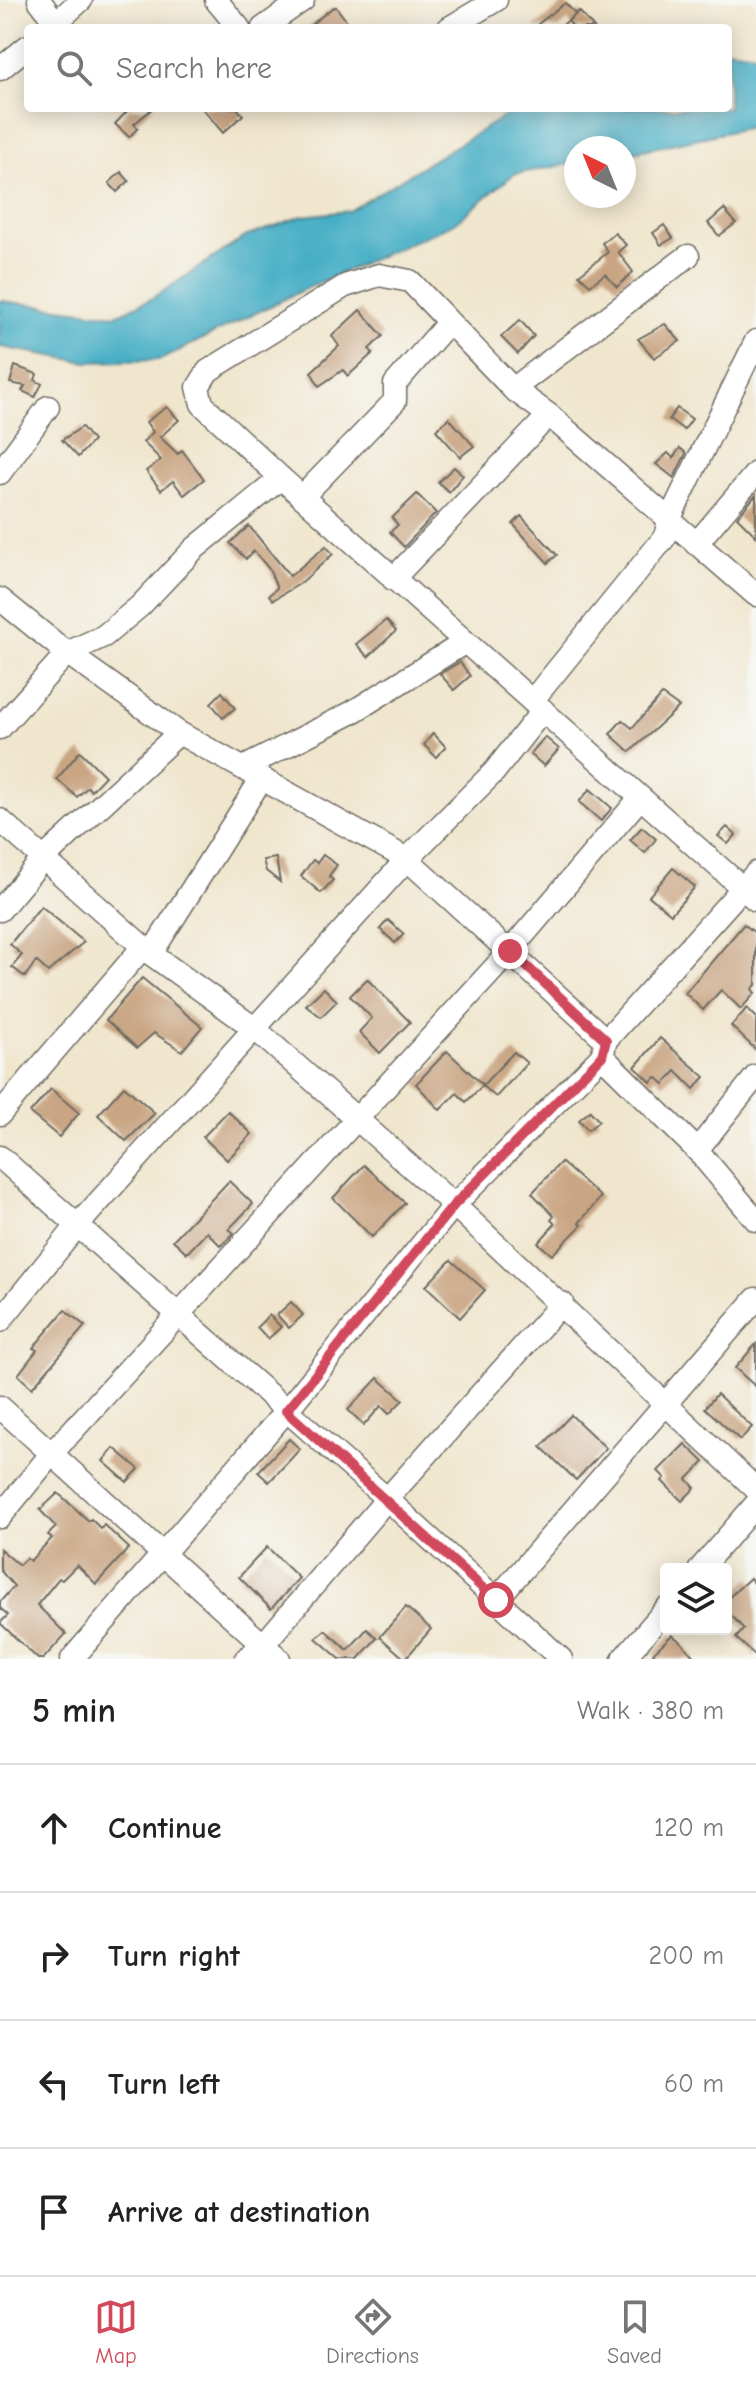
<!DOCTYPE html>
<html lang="en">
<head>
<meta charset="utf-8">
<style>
	:root { --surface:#fff; --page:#f2f2f2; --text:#222; --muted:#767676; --line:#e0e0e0; --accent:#d1495b }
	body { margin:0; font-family:"Comic Neue",sans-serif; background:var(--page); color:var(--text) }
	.controls { position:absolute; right:24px; bottom:24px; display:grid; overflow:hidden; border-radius:8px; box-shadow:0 4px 20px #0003 }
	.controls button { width:72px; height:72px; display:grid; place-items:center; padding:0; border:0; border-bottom:2px solid var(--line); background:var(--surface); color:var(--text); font:40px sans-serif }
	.compass { position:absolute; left:564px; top:136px; width:72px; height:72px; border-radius:50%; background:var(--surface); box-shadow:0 4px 20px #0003; rotate:317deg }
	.stop { position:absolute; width:24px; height:24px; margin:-18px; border:6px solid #d1495b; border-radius:50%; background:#fff }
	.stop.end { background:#d1495b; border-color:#fff; box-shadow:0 2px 8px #0008 }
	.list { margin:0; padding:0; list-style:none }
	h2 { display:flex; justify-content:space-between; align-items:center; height:104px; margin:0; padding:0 32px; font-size:34px }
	h2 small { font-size:26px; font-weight:400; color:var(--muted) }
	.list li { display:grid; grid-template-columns:52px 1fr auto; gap:24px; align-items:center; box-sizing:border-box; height:128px; padding:0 32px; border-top:2px solid var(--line) }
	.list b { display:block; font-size:30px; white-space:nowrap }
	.list em { font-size:26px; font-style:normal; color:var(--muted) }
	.icon { flex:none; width:44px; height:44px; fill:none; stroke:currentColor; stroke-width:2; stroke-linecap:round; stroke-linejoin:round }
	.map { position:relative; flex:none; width:756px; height:1659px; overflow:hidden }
	.search { position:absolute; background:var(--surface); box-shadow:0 4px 20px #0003; left:24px; right:24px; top:24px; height:88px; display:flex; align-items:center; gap:20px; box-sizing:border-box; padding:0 28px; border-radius:8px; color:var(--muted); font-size:30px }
	.sheet { height:616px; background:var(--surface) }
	nav { display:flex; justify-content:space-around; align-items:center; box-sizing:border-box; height:112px; border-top:2px solid var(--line); background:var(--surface); font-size:22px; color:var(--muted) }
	nav a { display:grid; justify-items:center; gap:4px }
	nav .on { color:var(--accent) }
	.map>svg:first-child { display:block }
	.water { fill:#47afc6; stroke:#396d78; stroke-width:2 }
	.building { fill:#c9a583 }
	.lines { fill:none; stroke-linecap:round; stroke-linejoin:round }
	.minor-casing { stroke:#706c64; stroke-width:25 }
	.minor { stroke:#fff; stroke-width:22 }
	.route { stroke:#d1495b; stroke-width:10 }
</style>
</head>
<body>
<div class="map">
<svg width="756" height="1659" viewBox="0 0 756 1659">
	<rect width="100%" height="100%" fill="#f6f6f2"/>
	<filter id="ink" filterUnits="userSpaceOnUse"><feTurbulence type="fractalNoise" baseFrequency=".0125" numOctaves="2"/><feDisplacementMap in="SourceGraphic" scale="16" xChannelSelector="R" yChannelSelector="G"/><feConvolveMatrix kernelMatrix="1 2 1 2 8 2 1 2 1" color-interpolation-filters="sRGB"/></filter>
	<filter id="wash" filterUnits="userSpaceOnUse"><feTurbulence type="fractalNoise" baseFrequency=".006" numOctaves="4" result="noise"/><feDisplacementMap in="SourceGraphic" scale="32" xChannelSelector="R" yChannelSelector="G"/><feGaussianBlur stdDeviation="1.8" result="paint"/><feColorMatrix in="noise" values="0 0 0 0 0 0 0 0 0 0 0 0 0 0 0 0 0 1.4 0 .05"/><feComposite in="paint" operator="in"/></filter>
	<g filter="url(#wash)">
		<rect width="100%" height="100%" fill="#f0e6ce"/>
		<path class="water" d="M 728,49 L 756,53 L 756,126 L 624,154 L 624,148 L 576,148 L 576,163 L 514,174 L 455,223 L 303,290 L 160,360 L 86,362 L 0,347 L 0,301 L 116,315 L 153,298 L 245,237 L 302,216 L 349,211 L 518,108 L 728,108 Z"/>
		<g id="blocks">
			<g class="building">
				<path d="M 565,3 L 576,14 L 559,28 L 533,28 Z"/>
				<path d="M 336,7 L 352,28 L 307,28 L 332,8 Z"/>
				<path d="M 579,11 L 594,28 L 574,28 L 568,21 Z"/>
				<path d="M 130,108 L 153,108 L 134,124 L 138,128 L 129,137 L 115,124 Z"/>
				<path d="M 202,108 L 237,108 L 243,115 L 223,133 Z"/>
				<path d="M 121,172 L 129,181 L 117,192 L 109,183 Z"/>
				<path d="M 724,209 L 736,223 L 719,236 L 708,223 Z"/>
				<path d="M 664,225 L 673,238 L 661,245 L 653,233 Z"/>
				<path d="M 615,233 L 626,245 L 618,252 L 633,272 L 617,287 L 605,274 L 590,285 L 579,275 L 608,252 L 602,243 Z"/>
				<path d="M 360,310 L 383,336 L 369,349 L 373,353 L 348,376 L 343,370 L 319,386 L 311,372 L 339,346 L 332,336 Z"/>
				<path d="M 520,320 L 534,336 L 518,354 L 501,337 Z"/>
				<path d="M 665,324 L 680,341 L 654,358 L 638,339 Z"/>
				<path d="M 15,366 L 37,374 L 35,380 L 42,384 L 35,397 L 22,391 L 25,386 L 10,383 Z"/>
				<path d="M 167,407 L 179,420 L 160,437 L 178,454 L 182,450 L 204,479 L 184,495 L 173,481 L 161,490 L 146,471 L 161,460 L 143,442 L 153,432 L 146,422 Z"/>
				<path d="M 677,408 L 692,419 L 684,430 L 669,419 Z"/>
				<path d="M 449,418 L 474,446 L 460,457 L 436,430 Z"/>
				<path d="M 82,427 L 93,441 L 78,457 L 62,440 Z"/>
				<path d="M 680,448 L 686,453 L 674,478 L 656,464 L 668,453 L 673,458 Z"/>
				<path d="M 454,467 L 463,475 L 449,492 L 438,482 Z"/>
				<path d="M 417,494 L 436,513 L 404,547 L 390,532 L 398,525 L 392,518 Z"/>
				<path d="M 756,495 L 756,536 L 737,517 Z"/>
				<path d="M 521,516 L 557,555 L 548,563 L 513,524 Z"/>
				<path d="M 249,526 L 290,576 L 326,546 L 333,554 L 301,583 L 273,600 L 269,595 L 277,588 L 269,569 L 254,551 L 246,559 L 230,543 Z"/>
				<path d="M 386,620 L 396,631 L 368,657 L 356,644 Z"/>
				<path d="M 460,662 L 470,676 L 454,690 L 440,674 Z"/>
				<path d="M 222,692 L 235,708 L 223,718 L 211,703 Z"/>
				<path d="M 662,695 L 679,707 L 630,752 L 610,734 L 622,720 L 632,728 Z"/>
				<path d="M 433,733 L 446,747 L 436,757 L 424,745 Z"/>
				<path d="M 545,737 L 559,749 L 544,766 L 530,754 Z"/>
				<path d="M 80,751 L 105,776 L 91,791 L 88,787 L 77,797 L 57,779 Z"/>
				<path d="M 590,789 L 612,808 L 601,821 L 579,802 Z"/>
				<path d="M 642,827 L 656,839 L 645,853 L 630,840 Z"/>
				<path d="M 727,827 L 736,835 L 728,844 L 718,836 Z"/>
				<path d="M 323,855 L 337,865 L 329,876 L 333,880 L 321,893 L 301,876 L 313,860 L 317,863 Z"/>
				<path d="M 276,858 L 280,882 L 266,871 L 263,860 Z"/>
				<path d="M 673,868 L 695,887 L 671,914 L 649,896 Z"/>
				<path d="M 41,906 L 84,942 L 48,972 L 36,961 L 25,977 L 12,967 L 22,955 L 10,944 Z"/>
				<path d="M 388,920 L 404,934 L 395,943 L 380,929 Z"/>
				<path d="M 744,924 L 756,934 L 756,985 L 752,989 L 755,993 L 741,1009 L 721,990 L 703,1010 L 685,993 Z"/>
				<path d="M 142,978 L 202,1027 L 182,1051 L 154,1033 L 137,1048 L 106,1020 Z"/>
				<path d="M 367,979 L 410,1022 L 380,1053 L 359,1032 L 372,1018 L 350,996 Z"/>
				<path d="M 324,988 L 337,1001 L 321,1017 L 306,1005 Z"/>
				<path d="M 747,1008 L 756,1017 L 756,1050 L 731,1026 Z"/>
				<path d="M 660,1038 L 705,1077 L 694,1089 L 676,1071 L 664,1084 L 656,1077 L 651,1082 L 635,1067 Z"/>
				<path d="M 447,1051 L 483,1085 L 466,1102 L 457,1093 L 440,1110 L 416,1084 Z"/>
				<path d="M 514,1052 L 527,1063 L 496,1097 L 482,1086 Z"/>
				<path d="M 124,1086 L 155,1113 L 126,1141 L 98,1115 Z"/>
				<path d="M 51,1089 L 79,1113 L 59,1137 L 30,1113 Z"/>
				<path d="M 228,1111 L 252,1134 L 227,1160 L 203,1137 Z"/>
				<path d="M 590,1111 L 599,1121 L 588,1130 L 579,1120 Z"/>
				<path d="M 561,1162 L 601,1197 L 579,1223 L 582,1225 L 552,1255 L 538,1243 L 555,1224 L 551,1220 L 554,1216 L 532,1193 Z"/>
				<path d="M 364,1165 L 405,1203 L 372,1237 L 333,1198 Z"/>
				<path d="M 229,1181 L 253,1204 L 229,1229 L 234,1233 L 221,1246 L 207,1232 L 187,1253 L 173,1240 Z"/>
				<path d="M 451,1260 L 485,1290 L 460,1318 L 426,1286 Z"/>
				<path d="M 291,1302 L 303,1315 L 289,1328 L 277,1315 Z"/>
				<path d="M 65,1310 L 85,1326 L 32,1388 L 18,1375 L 37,1350 L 33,1348 Z"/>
				<path d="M 269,1315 L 281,1327 L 268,1339 L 257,1327 Z"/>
				<path d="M 756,1344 L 756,1387 L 735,1368 Z"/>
				<path d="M 378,1378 L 403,1400 L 389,1414 L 381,1406 L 364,1425 L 348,1410 Z"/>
				<path d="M 717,1394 L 752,1427 L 740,1440 L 705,1408 Z"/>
				<path d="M 571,1415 L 606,1448 L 576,1480 L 541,1447 Z"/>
				<path d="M 289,1439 L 300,1449 L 269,1482 L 258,1472 Z"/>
				<path d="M 685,1444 L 704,1462 L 687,1479 L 695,1488 L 682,1501 L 662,1481 L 665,1478 L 658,1471 Z"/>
				<path d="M 114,1448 L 139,1469 L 127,1482 L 103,1461 Z"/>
				<path d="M 58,1493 L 89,1521 L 91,1519 L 101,1529 L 104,1525 L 129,1548 L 96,1584 L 77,1565 L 62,1580 L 59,1578 L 37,1605 L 66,1634 L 43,1659 L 38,1659 L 0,1623 L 8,1615 L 0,1608 L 0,1602 L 14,1586 L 0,1570 L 0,1549 L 19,1565 L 26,1558 L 30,1561 L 52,1538 L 48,1535 L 56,1527 L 40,1510 Z"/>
				<path d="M 267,1547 L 299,1578 L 271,1609 L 239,1577 Z"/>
				<path d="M 750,1578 L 756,1585 L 756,1656 L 736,1638 L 744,1629 L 726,1610 L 726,1600 Z"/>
				<path d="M 406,1607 L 431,1629 L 405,1659 L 380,1637 Z"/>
				<path d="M 367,1629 L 377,1638 L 358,1659 L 340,1659 L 316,1638 L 325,1630 L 348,1650 Z"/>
				<path d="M 672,1635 L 681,1642 L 696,1659 L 659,1659 L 653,1653 Z"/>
			</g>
		</g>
	</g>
	<g filter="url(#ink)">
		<use href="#blocks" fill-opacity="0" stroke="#706c64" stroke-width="2"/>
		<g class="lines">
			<defs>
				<g id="minor">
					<path d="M 39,0 L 56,23"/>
					<path d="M 216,0 L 239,28"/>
					<path d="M 50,28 L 81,0"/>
					<path d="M 263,28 L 303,0"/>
					<path d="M 449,28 L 496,0"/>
					<path d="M 0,69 L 28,46"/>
					<path d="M 513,389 L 688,256"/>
					<path d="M 0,473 L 48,407"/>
					<path d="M 302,497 L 395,401 L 395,384 L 448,323"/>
					<path d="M 696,544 L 756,473"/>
					<path d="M 393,579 L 549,415"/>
					<path d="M 756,595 L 549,415 L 513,389 L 410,281 L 379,275 L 345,286 L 208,371 L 198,387 L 202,404 L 281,478 L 756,900"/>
					<path d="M 0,599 L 67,653 L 179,733 L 407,859 L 606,1040"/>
					<path d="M 532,701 L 665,537 L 669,520 L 756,341"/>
					<path d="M 0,728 L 67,653 L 104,636 L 140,606 L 194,549 L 281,478"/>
					<path d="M 243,768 L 351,713 L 464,643"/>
					<path d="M 0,820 L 151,954 L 254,1028 L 454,1205 L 756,1489"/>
					<path d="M 0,910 L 42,860 L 179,733"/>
					<path d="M 151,954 L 262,778"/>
					<path d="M 602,1056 L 697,1150 L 756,1220"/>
					<path d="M 0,1114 L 143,947"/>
					<path d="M 697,1150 L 756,1076"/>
					<path d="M 0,1157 L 387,1499 L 561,1659"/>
					<path d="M 0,1321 L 77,1226 L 407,859 L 494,772 L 543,710"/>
					<path d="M 0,1407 L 279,1659"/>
					<path d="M 0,1517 L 52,1453 L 510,951 L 640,798"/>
					<path d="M 700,1569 L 756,1504"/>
					<path d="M 496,1600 L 756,1299"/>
					<path d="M 72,1659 L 286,1411 L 454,1205 L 602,1056 L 606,1040 L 756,873"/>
					<path d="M 246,1659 L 263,1645 L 380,1507 L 562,1303"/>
					<path d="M 623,1659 L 666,1609"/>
				</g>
			</defs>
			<use href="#minor" class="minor-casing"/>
			<use href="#minor" class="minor"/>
		</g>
	</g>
	<g class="lines" filter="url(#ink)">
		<path class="route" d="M 496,1600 L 286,1411 L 454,1205 L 602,1056 L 606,1040 L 510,951"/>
	</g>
</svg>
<div class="controls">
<button><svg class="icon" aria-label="layers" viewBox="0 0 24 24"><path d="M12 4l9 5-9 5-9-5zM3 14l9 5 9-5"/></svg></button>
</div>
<svg class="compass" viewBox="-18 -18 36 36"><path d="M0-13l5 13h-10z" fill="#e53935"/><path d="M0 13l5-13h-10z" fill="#767676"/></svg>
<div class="stop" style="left:496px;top:1600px"></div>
<div class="stop end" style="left:510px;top:951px"></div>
<div class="search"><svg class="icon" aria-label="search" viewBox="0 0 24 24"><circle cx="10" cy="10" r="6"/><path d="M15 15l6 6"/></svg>Search here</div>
</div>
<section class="sheet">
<h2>5 min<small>Walk · 380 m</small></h2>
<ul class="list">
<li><svg class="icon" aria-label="ahead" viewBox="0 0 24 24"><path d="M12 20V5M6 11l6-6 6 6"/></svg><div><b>Continue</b></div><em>120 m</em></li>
<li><svg class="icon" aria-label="right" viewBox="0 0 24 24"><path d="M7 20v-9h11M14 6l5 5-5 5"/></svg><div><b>Turn right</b></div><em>200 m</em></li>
<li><svg class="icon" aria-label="left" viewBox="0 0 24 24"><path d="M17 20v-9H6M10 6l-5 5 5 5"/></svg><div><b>Turn left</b></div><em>60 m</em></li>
<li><svg class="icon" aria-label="arrive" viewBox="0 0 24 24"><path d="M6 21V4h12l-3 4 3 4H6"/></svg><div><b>Arrive at destination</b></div></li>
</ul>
</section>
<nav>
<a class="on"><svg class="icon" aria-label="map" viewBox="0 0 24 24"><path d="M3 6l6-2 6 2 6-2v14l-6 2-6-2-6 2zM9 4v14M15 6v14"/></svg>Map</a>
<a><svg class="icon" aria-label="directions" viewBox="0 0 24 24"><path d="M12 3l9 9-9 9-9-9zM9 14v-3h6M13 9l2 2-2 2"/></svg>Directions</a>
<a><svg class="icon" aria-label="saved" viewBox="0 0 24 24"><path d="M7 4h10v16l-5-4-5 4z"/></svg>Saved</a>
</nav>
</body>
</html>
